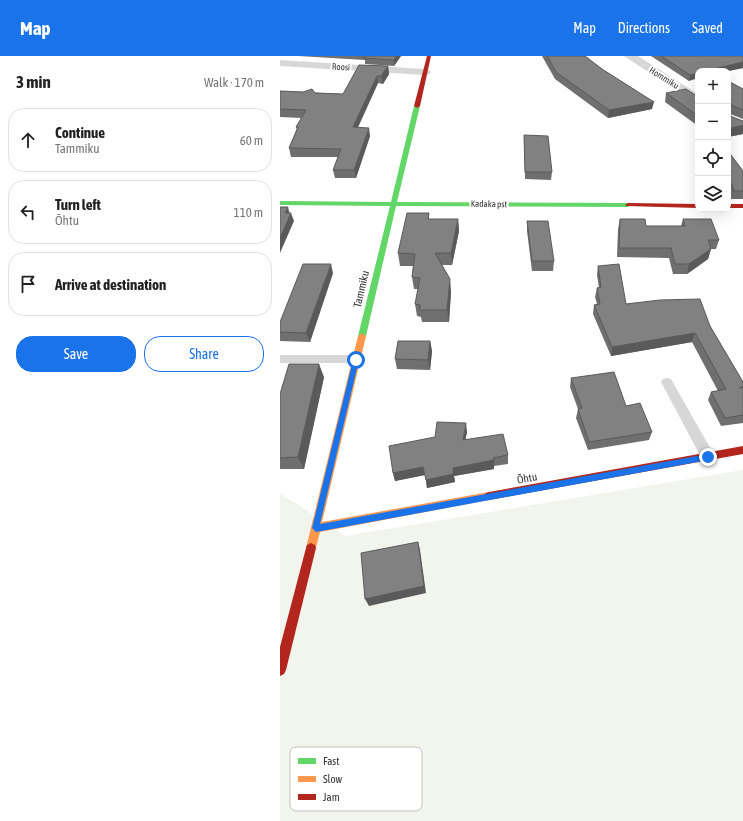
<!DOCTYPE html>
<html lang="en">
<head>
<meta charset="utf-8">
<style>
	:root { --surface:#fff; --page:#f2f2f2; --text:#222; --muted:#767676; --line:#e0e0e0; --accent:#1a73e8 }
	body { margin:0; font-family:"Asap Condensed",sans-serif; background:var(--page); color:var(--text) }
	.controls { position:absolute; right:12px; top:12px; display:grid; overflow:hidden; border-radius:8px; box-shadow:0 4px 16px #0002 }
	.controls button { width:36px; height:36px; display:grid; place-items:center; padding:0; border:0; border-bottom:1px solid var(--line); background:var(--surface); color:var(--text); font:20px sans-serif }
	.stop { position:absolute; width:12px; height:12px; margin:-9px; border:3px solid #1a73e8; border-radius:50%; background:#fff }
	.stop.end { background:#1a73e8; border-color:#fff; box-shadow:0 1px 4px #0008 }
	.list { margin:0; padding:0; list-style:none }
	h2 { display:flex; justify-content:space-between; align-items:center; height:52px; margin:0; padding:0 16px; font-size:17px }
	h2 small { font-size:13px; font-weight:400; color:var(--muted) }
	.list li { display:grid; grid-template-columns:26px 1fr auto; gap:12px; align-items:center; box-sizing:border-box; height:64px; margin:0 8px 8px; padding:0 8px; border:1px solid var(--line); border-radius:16px }
	.list b { display:block; font-size:15px; white-space:nowrap }
	.list p { margin:0; font-size:13px; white-space:nowrap; color:var(--muted) }
	.list em { font-size:13px; font-style:normal; color:var(--muted) }
	.actions { display:flex; gap:8px; padding:12px 16px }
	.actions a { flex:1; padding:9px 0; border:1px solid var(--accent); border-radius:16px; text-align:center; font-size:14px; color:var(--accent) }
	.actions .main { background:var(--accent); color:#fff }
	.icon { flex:none; width:22px; height:22px; fill:none; stroke:currentColor; stroke-width:2; stroke-linecap:round; stroke-linejoin:round }
	.map { position:relative; flex:none; width:463px; height:765px; overflow:hidden }
	header { display:flex; align-items:center; gap:24px; box-sizing:border-box; height:56px; padding:0 20px; background:var(--accent); color:#fff }
	header strong { font-size:19px }
	nav { display:flex; gap:22px; margin-inline-start:auto; font-size:14px }
	main { display:flex }
	aside { flex:1; background:var(--surface) }
	.map>svg:first-child { display:block }
	.green { fill:#f1f5ed }
	.lines { fill:none; stroke-linecap:round; stroke-linejoin:round }
	.lane { fill:#d7d7d7; fill-rule:evenodd }
	.street { fill:#d7d7d7; fill-rule:evenodd }
	.fast { fill:#63d668; fill-rule:evenodd }
	.slow { fill:#ff974d; fill-rule:evenodd }
	.jam { fill:#b3261e; fill-rule:evenodd }
	.wall { fill:#6f6f6f }
	.shaded-wall { fill:#5a5a5a }
	.building { fill:#818181; stroke:#5a5a5a }
	.route { fill:#1a73e8 }
	.labels { text-anchor:middle; stroke-width:4; stroke-linejoin:round; paint-order:stroke }
	.far-street-label { font-size:9px; fill:#333; stroke:#fff }
	.street-label { font-size:11px; fill:#333; stroke:#fff }
	.key { fill:#fff; stroke:#c2c2c2; stroke-width:1 }
	.key-label { font-size:11px; fill:#333 }
</style>
</head>
<body>
<header>
<strong>Map</strong>
<nav><a>Map</a><a>Directions</a><a>Saved</a></nav>
</header>
<main>
<aside>
<h2>3 min<small>Walk · 170 m</small></h2>
<ul class="list">
<li><svg class="icon" aria-label="ahead" viewBox="0 0 24 24"><path d="M12 20V5M6 11l6-6 6 6"/></svg><div><b>Continue</b><p>Tammiku</p></div><em>60 m</em></li>
<li><svg class="icon" aria-label="left" viewBox="0 0 24 24"><path d="M17 20v-9H6M10 6l-5 5 5 5"/></svg><div><b>Turn left</b><p>Õhtu</p></div><em>110 m</em></li>
<li><svg class="icon" aria-label="arrive" viewBox="0 0 24 24"><path d="M6 21V4h12l-3 4 3 4H6"/></svg><div><b>Arrive at destination</b></div></li>
</ul>
<div class="actions"><a class="main">Save</a><a>Share</a></div>
</aside>
<div class="map">
<svg width="463" height="765" viewBox="0 0 463 765">
	<rect width="100%" height="100%" fill="#fff"/>
	<path class="green" d="M 463,414 L 463,765 L 0,765 L 0,437 L 65,480 Z"/>
	<g class="lines">
		<g class="lane">
			<path d="M 0,299 L 76,299 L 80,300 L 82,303 L 80,306 L 76,307 L 0,307 Z"/>
			<path d="M 387,322 L 391,323 L 433,397 L 435,401 L 433,405 L 428,406 L 423,405 L 381,326 L 383,323 Z"/>
		</g>
		<g class="street">
			<path d="M 344,0 L 358,0 L 418,38 L 418,47 L 414,46 Z"/>
			<path d="M 0,4 L 145,13 L 149,14 L 151,16 L 149,18 L 145,19 L 0,10 Z"/>
		</g>
		<path class="fast" d="M 137,48 L 140,50 L 117,146 L 348,147 L 351,149 L 348,151 L 116,150 L 86,280 L 82,283 L 78,280 L 110,150 L 0,149 L 0,145 L 111,146 L 134,50 Z"/>
		<path class="slow" d="M 82,277 L 86,280 L 42,466 L 209,436 L 212,437 L 214,440 L 212,443 L 209,444 L 40,476 L 35,495 L 31,497 L 27,495 L 26,492 L 78,280 Z"/>
		<g class="jam">
			<path d="M 147,0 L 151,0 L 140,50 L 137,52 L 134,50 Z"/>
			<path d="M 348,147 L 418,148 L 418,152 L 346,150 L 345,149 Z"/>
			<rect x="448" y="148" width="15" height="4"/>
			<path d="M 463,390 L 463,398 L 209,444 L 206,443 L 204,440 L 206,437 L 209,436 Z"/>
			<path d="M 31,487 L 35,489 L 36,492 L 6,614 L 4,618 L 0,620 L 0,591 L 26,492 L 27,489 Z"/>
		</g>
	</g>
	<g class="wall">
		<path d="M 18,0 L 121,0 L 114,10 L 85,8 L 85,4 Z"/>
		<path d="M 262,0 L 305,0 L 372,53 L 328,62 L 275,23 Z"/>
		<path d="M 371,0 L 463,0 L 463,12 L 448,15 L 418,15 L 409,25 Z"/>
		<path d="M 108,10 L 109,18 L 103,28 L 98,27 L 78,71 L 90,80 L 76,122 L 55,122 L 53,114 L 58,101 L 11,101 L 9,92 L 17,74 L 16,71 L 22,62 L 0,61 L 0,35 L 63,38 Z"/>
		<path d="M 448,25 L 463,33 L 463,63 L 450,58 L 450,60 L 463,78 L 448,81 Z"/>
		<path d="M 386,37 L 418,39 L 418,70 L 385,46 Z"/>
		<path d="M 244,79 L 272,116 L 271,124 L 245,123 Z"/>
		<path d="M 448,95 L 463,115 L 463,143 L 451,143 L 448,135 Z"/>
		<path d="M 149,157 L 149,163 L 178,163 L 179,175 L 172,209 L 162,209 L 171,235 L 169,266 L 142,266 L 141,261 L 137,260 L 135,248 L 138,233 L 134,233 L 132,221 L 133,210 L 120,210 L 118,197 Z"/>
		<path d="M 340,163 L 366,170 L 401,170 L 403,163 L 439,184 L 436,193 L 431,193 L 428,203 L 407,218 L 393,218 L 389,202 L 337,201 L 338,173 Z"/>
		<path d="M 247,165 L 274,205 L 273,215 L 252,215 L 247,175 Z"/>
		<path d="M 318,210 L 346,248 L 430,270 L 463,326 L 463,367 L 441,370 L 428,344 L 431,336 L 438,335 L 412,286 L 331,300 L 313,258 L 314,249 L 317,248 L 315,241 L 317,232 L 319,232 L 317,219 Z"/>
		<path d="M 53,217 L 30,286 L 0,285 L 0,266 Z"/>
		<path d="M 150,285 L 152,295 L 150,314 L 117,313 L 115,303 Z"/>
		<path d="M 44,321 L 24,413 L 0,413 L 0,338 Z"/>
		<path d="M 291,322 L 346,350 L 372,376 L 369,384 L 308,394 L 296,362 L 298,353 L 290,331 Z"/>
		<path d="M 187,376 L 185,383 L 228,399 L 228,408 L 214,410 L 214,413 L 174,420 L 175,426 L 147,432 L 145,419 L 115,425 L 113,417 L 155,381 Z"/>
	</g>
	<g class="shaded-wall">
		<path d="M 116,0 L 121,0 L 114,10 L 114,4 Z"/>
		<path d="M 463,6 L 463,12 L 448,15 L 425,15 Z"/>
		<path d="M 108,10 L 109,18 L 103,28 L 101,20 Z"/>
		<path d="M 418,17 L 418,22 L 409,25 L 410,19 Z"/>
		<path d="M 97,20 L 98,27 L 74,80 L 73,71 Z"/>
		<path d="M 374,46 L 372,53 L 328,62 L 329,54 Z"/>
		<path d="M 463,69 L 463,78 L 448,81 L 448,73 Z"/>
		<path d="M 89,72 L 90,80 L 76,122 L 74,114 Z"/>
		<path d="M 8,151 L 10,159 L 11,157 L 14,165 L 0,197 L 0,182 L 5,157 Z"/>
		<path d="M 178,163 L 179,175 L 172,209 L 171,197 Z"/>
		<path d="M 431,193 L 428,203 L 407,218 L 409,208 Z"/>
		<path d="M 51,208 L 53,217 L 30,286 L 26,277 Z"/>
		<path d="M 170,223 L 171,235 L 169,266 L 167,254 Z"/>
		<path d="M 415,277 L 412,286 L 331,300 L 332,291 Z"/>
		<path d="M 150,285 L 152,295 L 150,314 L 148,304 Z"/>
		<path d="M 39,308 L 44,321 L 24,413 L 18,401 Z"/>
		<path d="M 186,367 L 187,376 L 184,392 L 183,384 Z"/>
		<path d="M 214,404 L 214,413 L 174,420 L 175,426 L 147,432 L 146,424 L 173,412 Z"/>
		<path d="M 143,411 L 145,419 L 115,425 L 113,417 Z"/>
		<path d="M 138,486 L 140,494 L 146,537 L 89,550 L 85,543 Z"/>
	</g>
	<g class="building">
		<path d="M 85,0 L 116,0 L 114,4 L 84,2 Z"/>
		<path d="M 267,0 L 305,0 L 322,13 L 374,46 L 329,54 L 276,16 Z"/>
		<path d="M 381,0 L 463,0 L 463,6 L 425,15 L 418,15 L 418,17 L 410,19 Z"/>
		<path d="M 79,9 L 108,10 L 101,20 L 97,20 L 73,71 L 89,72 L 74,114 L 53,114 L 61,93 L 9,92 L 18,71 L 16,71 L 26,54 L 0,53 L 0,35 L 23,36 L 32,33 L 35,37 L 63,38 Z"/>
		<path d="M 448,25 L 463,33 L 463,54 L 449,48 L 450,60 L 463,65 L 463,69 L 448,73 Z"/>
		<path d="M 406,33 L 415,39 L 418,39 L 418,60 L 386,37 Z"/>
		<path d="M 244,79 L 268,80 L 272,116 L 245,116 Z"/>
		<path d="M 448,95 L 463,115 L 463,135 L 454,135 L 451,127 L 448,127 Z"/>
		<path d="M 0,151 L 8,151 L 5,157 L 11,157 L 0,182 Z"/>
		<path d="M 127,157 L 149,157 L 148,163 L 178,163 L 171,197 L 155,197 L 170,223 L 167,254 L 140,254 L 140,249 L 135,248 L 140,222 L 132,221 L 135,198 L 118,197 Z"/>
		<path d="M 340,163 L 365,163 L 366,170 L 405,170 L 403,163 L 431,163 L 439,184 L 428,184 L 431,193 L 409,208 L 395,208 L 391,192 L 339,192 Z"/>
		<path d="M 247,165 L 268,165 L 274,205 L 252,205 Z"/>
		<path d="M 23,208 L 51,208 L 26,277 L 0,276 L 0,266 Z"/>
		<path d="M 339,208 L 346,248 L 380,244 L 420,243 L 430,270 L 463,326 L 463,331 L 459,332 L 462,331 L 463,333 L 463,359 L 445,362 L 431,336 L 446,333 L 415,277 L 332,291 L 314,249 L 320,248 L 317,232 L 321,231 L 318,210 Z"/>
		<path d="M 118,285 L 150,285 L 148,304 L 115,303 Z"/>
		<path d="M 9,308 L 39,308 L 18,401 L 0,402 L 0,338 Z"/>
		<path d="M 334,316 L 346,350 L 360,347 L 372,376 L 309,386 L 298,353 L 302,352 L 291,322 Z"/>
		<path d="M 157,366 L 186,367 L 183,384 L 223,378 L 228,399 L 213,402 L 214,404 L 173,412 L 173,418 L 146,424 L 143,411 L 113,417 L 109,390 L 155,381 Z"/>
		<path d="M 138,486 L 144,530 L 85,543 L 81,497 Z"/>
	</g>
	<path class="route" d="M 76,301 L 79,304 L 40,468 L 428,398 L 431,401 L 428,404 L 36,476 L 32,472 L 73,304 Z"/>
	<g class="labels">
		<g class="far-street-label">
			<text transform="translate(61 11) rotate(3)" y="3">Roosi</text>
			<text transform="translate(384 22) rotate(32)" y="3">Hommiku</text>
			<text transform="translate(209 148) rotate(1)" y="3">Kadaka pst</text>
		</g>
		<g class="street-label">
			<text transform="translate(81 233) rotate(-77)" y="4">Tammiku</text>
			<text transform="translate(247 422) rotate(-10)" y="4">Õhtu</text>
		</g>
	</g>
	<rect x="10" y="691" width="132" height="64" rx="6" class="key"/>
	<rect x="18" y="702" width="18" height="6" fill="#63d668"/>
	<rect x="18" y="720" width="18" height="6" fill="#ff974d"/>
	<rect x="18" y="738" width="18" height="6" fill="#b3261e"/>
	<g class="key-label">
		<text x="43" y="709">Fast</text>
		<text x="43" y="727">Slow</text>
		<text x="43" y="745">Jam</text>
	</g>
</svg>
<div class="controls">
<button>+</button>
<button>−</button>
<button><svg class="icon" aria-label="locate" viewBox="0 0 24 24"><circle cx="12" cy="12" r="6"/><path d="M12 2v4M12 18v4M2 12h4M18 12h4"/></svg></button>
<button><svg class="icon" aria-label="layers" viewBox="0 0 24 24"><path d="M12 4l9 5-9 5-9-5zM3 14l9 5 9-5"/></svg></button>
</div>
<div class="stop" style="left:76px;top:304px"></div>
<div class="stop end" style="left:428px;top:401px"></div>
</div>
</main>
</body>
</html>
